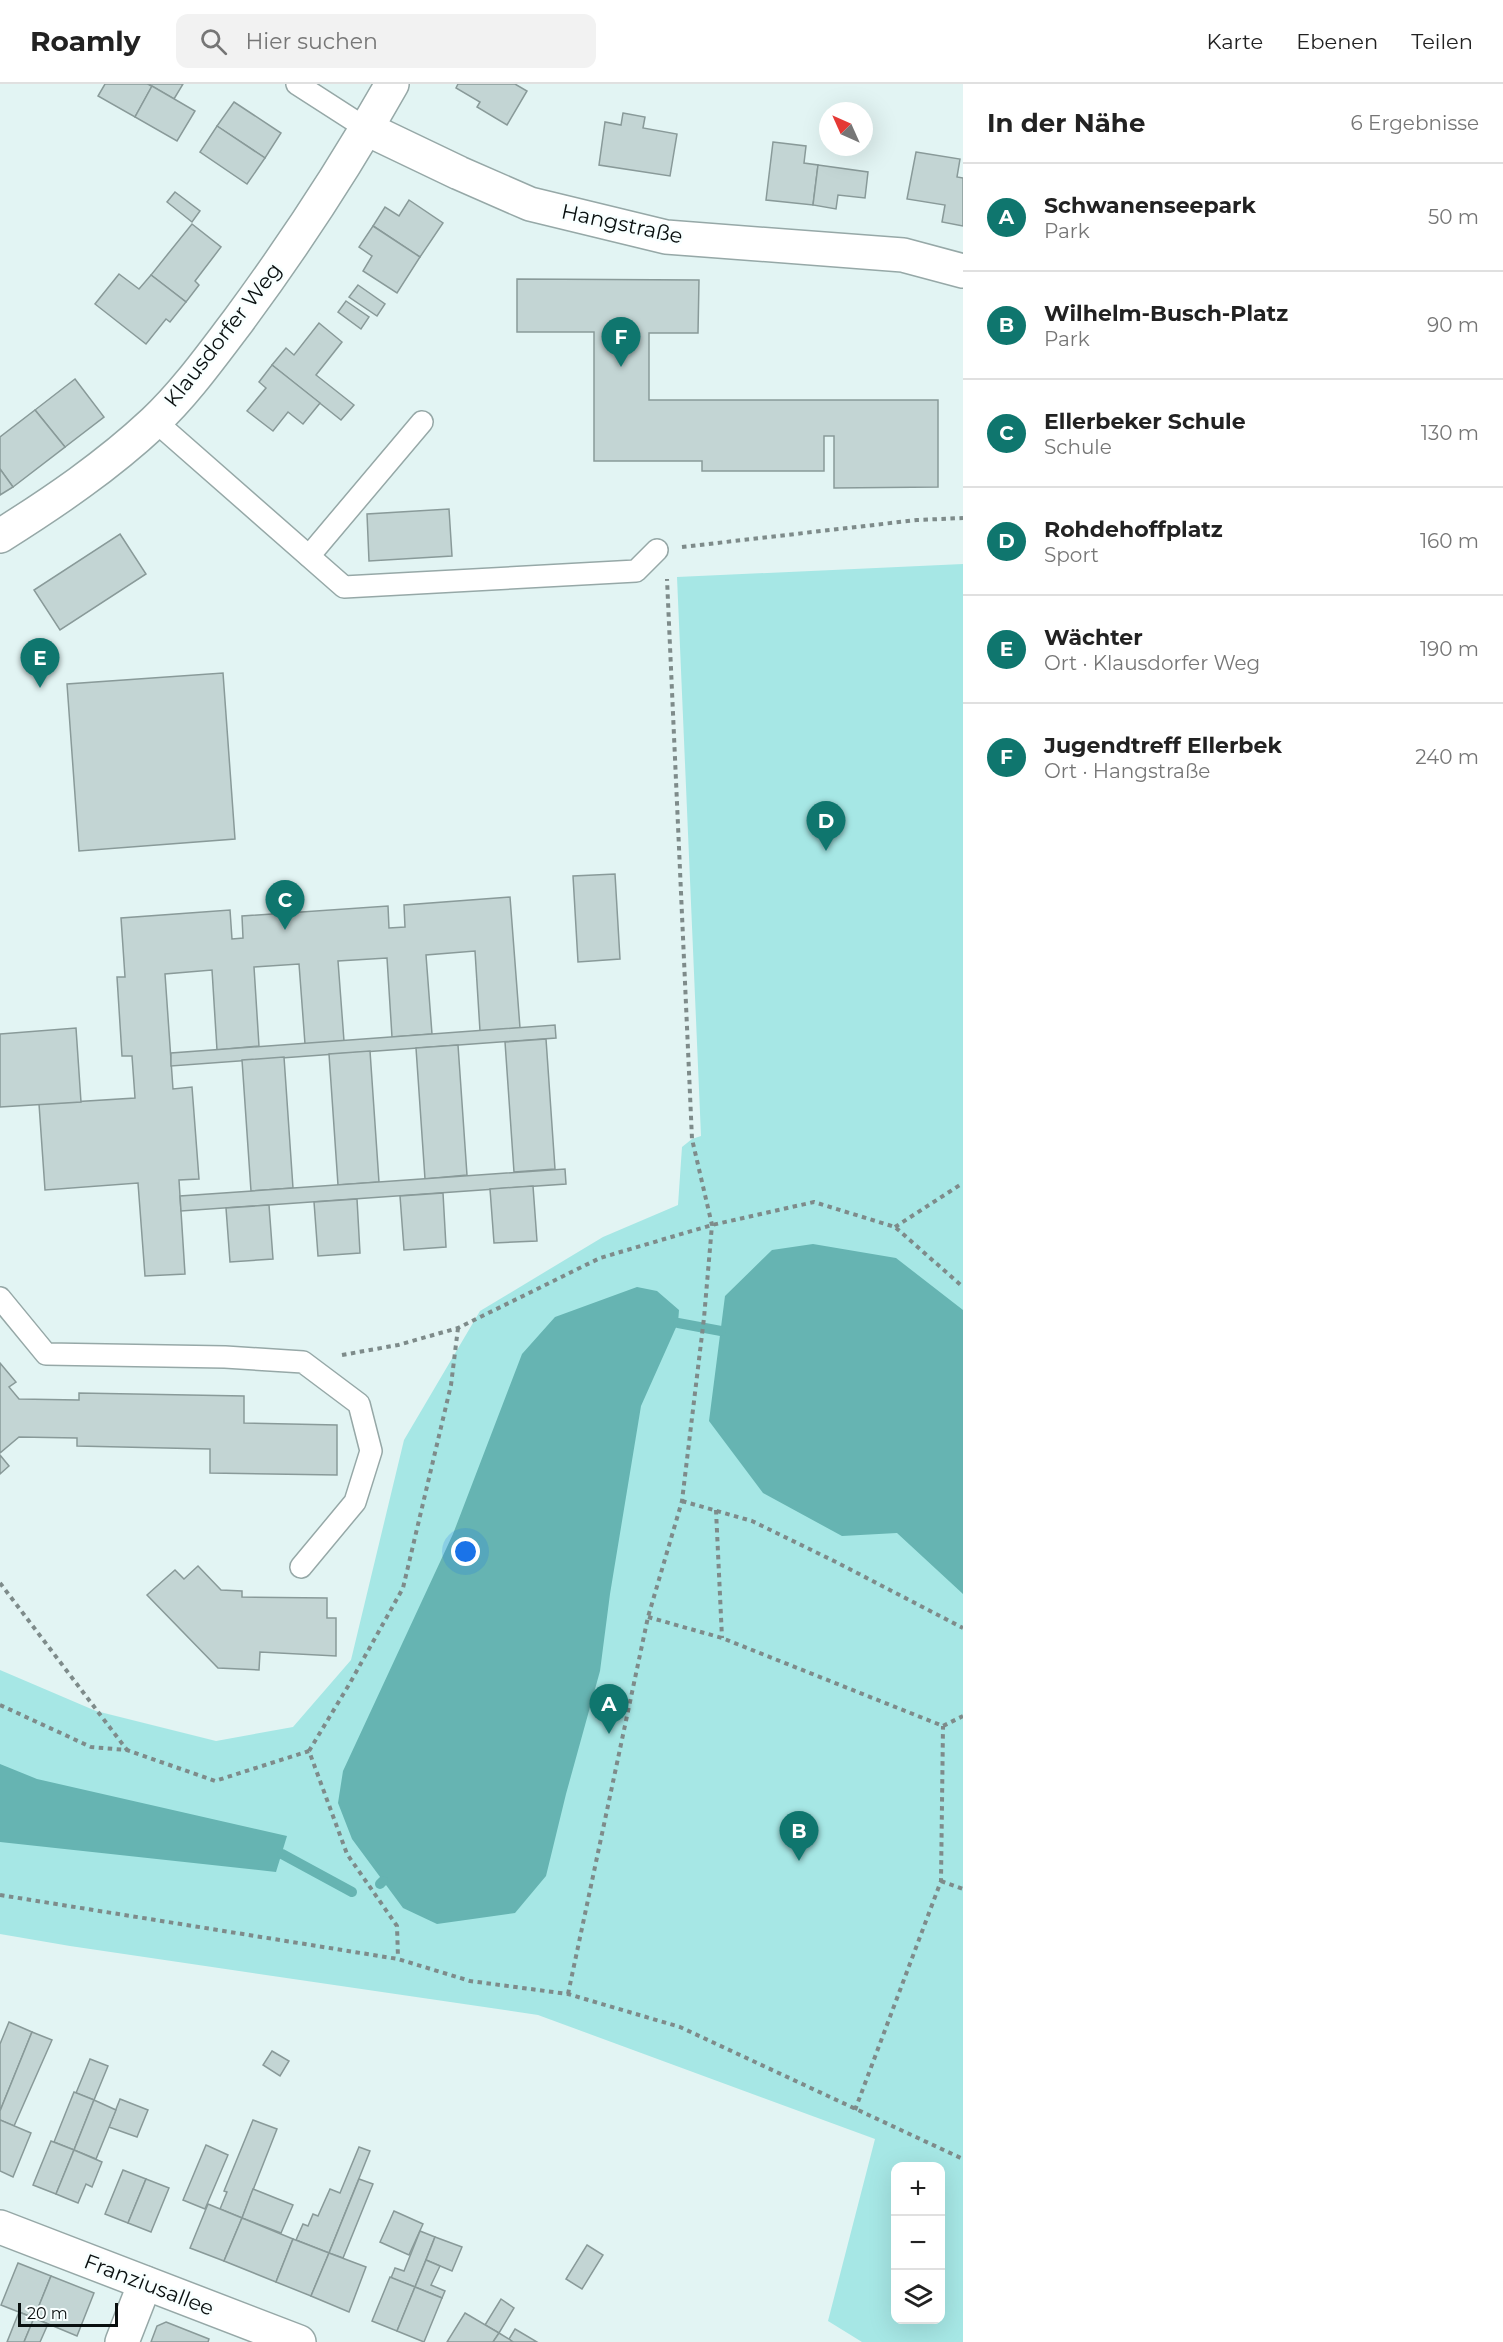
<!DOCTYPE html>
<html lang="de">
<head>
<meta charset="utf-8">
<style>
	:root { --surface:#fff; --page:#f2f2f2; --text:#222; --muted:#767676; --line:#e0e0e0; --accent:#0f766e }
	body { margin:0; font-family:Montserrat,sans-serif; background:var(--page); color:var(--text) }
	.controls { position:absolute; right:18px; bottom:18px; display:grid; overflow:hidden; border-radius:12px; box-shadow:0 6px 24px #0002 }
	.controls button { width:54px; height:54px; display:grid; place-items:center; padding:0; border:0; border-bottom:2px solid var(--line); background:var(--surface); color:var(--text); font:30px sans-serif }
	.compass { position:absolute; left:819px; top:18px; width:54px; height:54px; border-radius:50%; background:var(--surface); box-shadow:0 6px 24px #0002; rotate:315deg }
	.scale { position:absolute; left:18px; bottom:15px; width:100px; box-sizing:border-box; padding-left:6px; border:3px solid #090f0f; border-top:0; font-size:16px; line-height:21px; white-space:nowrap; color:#090f0f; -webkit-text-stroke:4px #f8ffff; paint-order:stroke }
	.you { position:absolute; left:466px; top:1468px; width:21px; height:21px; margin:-15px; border:4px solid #fff; border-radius:50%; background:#1a73e8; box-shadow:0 0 0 9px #1a73e833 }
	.badge { display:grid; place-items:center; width:39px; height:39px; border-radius:50%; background:var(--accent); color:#fff; font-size:20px; font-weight:700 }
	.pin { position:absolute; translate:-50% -50px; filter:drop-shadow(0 2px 3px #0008) }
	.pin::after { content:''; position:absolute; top:32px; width:21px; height:18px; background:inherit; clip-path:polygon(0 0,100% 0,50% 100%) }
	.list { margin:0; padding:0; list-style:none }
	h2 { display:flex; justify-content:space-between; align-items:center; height:78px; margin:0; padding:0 24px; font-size:26px }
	h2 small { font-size:20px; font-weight:400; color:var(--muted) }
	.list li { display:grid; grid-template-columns:39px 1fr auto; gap:18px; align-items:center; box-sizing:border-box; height:108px; padding:0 24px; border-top:2px solid var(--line) }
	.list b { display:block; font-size:22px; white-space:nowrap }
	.list p { margin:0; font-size:20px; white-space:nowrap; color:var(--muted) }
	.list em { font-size:20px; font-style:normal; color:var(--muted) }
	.icon { flex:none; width:33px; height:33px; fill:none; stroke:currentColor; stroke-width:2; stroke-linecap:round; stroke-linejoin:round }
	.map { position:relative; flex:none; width:963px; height:2258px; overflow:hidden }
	header { display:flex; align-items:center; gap:36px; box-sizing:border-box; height:84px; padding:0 30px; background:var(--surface); border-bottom:2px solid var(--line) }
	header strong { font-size:28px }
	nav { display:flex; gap:33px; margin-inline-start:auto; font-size:21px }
	.search { width:420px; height:54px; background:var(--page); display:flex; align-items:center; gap:15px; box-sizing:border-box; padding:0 21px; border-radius:12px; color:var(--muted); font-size:22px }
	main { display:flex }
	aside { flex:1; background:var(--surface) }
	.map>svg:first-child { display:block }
	.green { fill:#a6e7e5; fill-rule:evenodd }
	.water { fill:#66b4b2 }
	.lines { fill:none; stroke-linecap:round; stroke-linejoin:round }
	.stream { stroke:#66b4b2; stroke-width:10 }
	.building { fill:#c3d5d4; stroke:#899a99; stroke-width:1.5 }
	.service-casing { stroke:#96a8a7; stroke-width:24 }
	.minor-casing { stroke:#96a8a7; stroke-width:36 }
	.tertiary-casing { stroke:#96a8a7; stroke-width:36 }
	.path { stroke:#7e8b8a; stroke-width:4; stroke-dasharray:4.5 4.5; stroke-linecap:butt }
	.service { stroke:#fff; stroke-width:21 }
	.minor { stroke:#fff; stroke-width:33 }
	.tertiary { stroke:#fff; stroke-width:33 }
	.labels { text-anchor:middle; stroke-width:5; stroke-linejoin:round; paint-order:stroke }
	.street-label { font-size:21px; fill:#090f0f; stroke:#f8ffff }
</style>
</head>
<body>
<header>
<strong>Roamly</strong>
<div class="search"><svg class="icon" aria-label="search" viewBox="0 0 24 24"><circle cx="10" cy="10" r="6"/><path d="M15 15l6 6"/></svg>Hier suchen</div>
<nav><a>Karte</a><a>Ebenen</a><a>Teilen</a></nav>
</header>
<main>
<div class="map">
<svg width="963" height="2258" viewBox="0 0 963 2258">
	<rect width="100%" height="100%" fill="#e2f4f3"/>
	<path class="green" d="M 963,480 L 963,2258 L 862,2258 L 828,2237 L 875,2055 L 538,1931 L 70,1862 L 0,1850 L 0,1586 L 96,1627 L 216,1657 L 293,1643 L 351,1576 L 404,1356 L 480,1227 L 603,1153 L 678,1121 L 682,1063 L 692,1055 L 701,1052 L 677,493 ZM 896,2082 L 940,2082 L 940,2236 L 896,2236 Z"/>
	<g class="water">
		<path d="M 813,1160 L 896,1174 L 963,1226 L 963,1510 L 897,1449 L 842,1452 L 763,1409 L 709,1337 L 725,1212 L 772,1166 Z"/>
		<path d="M 637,1203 L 657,1207 L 679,1226 L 678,1239 L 641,1322 L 610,1510 L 600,1587 L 566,1710 L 546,1792 L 515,1829 L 437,1840 L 403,1824 L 352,1755 L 338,1719 L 343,1687 L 453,1450 L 522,1270 L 555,1233 Z"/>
		<path d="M 0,1680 L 37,1695 L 287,1752 L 276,1788 L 0,1758 Z"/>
	</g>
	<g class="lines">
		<g class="stream">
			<path d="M 678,1239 L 721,1247"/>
			<path d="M 282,1770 L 352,1808"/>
			<path d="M 380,1800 L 383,1797"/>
		</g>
	</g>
	<g class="building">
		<path d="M 105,0 L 148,0 L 152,2 L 135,33 L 98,12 Z"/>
		<path d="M 148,0 L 183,0 L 174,15 Z"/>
		<path d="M 458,0 L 515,0 L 527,7 L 507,41 L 477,23 L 480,18 L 456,4 Z"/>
		<path d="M 152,2 L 195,27 L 177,57 L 135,33 Z"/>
		<path d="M 234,18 L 281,49 L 265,74 L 217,42 Z"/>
		<path d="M 623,29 L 645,33 L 643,44 L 677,50 L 670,92 L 599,81 L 605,38 L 621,41 Z"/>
		<path d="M 217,42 L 265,74 L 247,100 L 200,68 Z"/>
		<path d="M 773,58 L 806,62 L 804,79 L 818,81 L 813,121 L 766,116 Z"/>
		<path d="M 916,68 L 960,75 L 957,93 L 963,94 L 963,142 L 942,138 L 945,121 L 907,115 Z"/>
		<path d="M 818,81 L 868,88 L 865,114 L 838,111 L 836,125 L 813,121 Z"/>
		<path d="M 175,108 L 200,127 L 192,138 L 167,118 Z"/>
		<path d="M 409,116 L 443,139 L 420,173 L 373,142 L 385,123 L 399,132 Z"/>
		<path d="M 192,140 L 221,163 L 195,197 L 199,201 L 186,218 L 151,191 Z"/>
		<path d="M 373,142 L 420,173 L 397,209 L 363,187 L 372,172 L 359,163 Z"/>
		<path d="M 119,190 L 139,205 L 151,191 L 186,218 L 170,238 L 166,235 L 146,260 L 95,220 Z"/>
		<path d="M 517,195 L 699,196 L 698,249 L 649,249 L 649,316 L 938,316 L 938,403 L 834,404 L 834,352 L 824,352 L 824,387 L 702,387 L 702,377 L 594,377 L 594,248 L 517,248 Z"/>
		<path d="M 358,201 L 385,220 L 377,232 L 349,213 Z"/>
		<path d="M 346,217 L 369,233 L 361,245 L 338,228 Z"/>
		<path d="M 319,239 L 342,258 L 316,291 L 354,321 L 341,336 L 272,281 L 286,264 L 294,271 Z"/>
		<path d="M 272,281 L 320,319 L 303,340 L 288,328 L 273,347 L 247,327 L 266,304 L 259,298 Z"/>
		<path d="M 75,295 L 104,333 L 65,363 L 35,326 Z"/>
		<path d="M 35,326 L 65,363 L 13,403 L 0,385 L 0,353 Z"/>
		<path d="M 0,385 L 13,403 L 0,411 Z"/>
		<path d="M 449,425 L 452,472 L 369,477 L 367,430 Z"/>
		<path d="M 120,450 L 146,490 L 60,546 L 34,506 Z"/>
		<path d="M 223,589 L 235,755 L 79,767 L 67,600 Z"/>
		<path d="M 615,790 L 620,875 L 578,878 L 573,792 Z"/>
		<path d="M 510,813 L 520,944 L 480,947 L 475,867 L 426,871 L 432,950 L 392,953 L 387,874 L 338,877 L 344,957 L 305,960 L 299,880 L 254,883 L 259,962 L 217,966 L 212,886 L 165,890 L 173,1005 L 192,1003 L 199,1095 L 179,1096 L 185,1190 L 145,1192 L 138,1099 L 45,1106 L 39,1020 L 135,1014 L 132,972 L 122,972 L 117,893 L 125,893 L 121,834 L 230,826 L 232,855 L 243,854 L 242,832 L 388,822 L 389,844 L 405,843 L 404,821 Z"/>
		<path d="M 555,941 L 556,954 L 171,982 L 171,969 Z"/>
		<path d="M 76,944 L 81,1018 L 0,1023 L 0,950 Z"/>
		<path d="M 546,955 L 555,1085 L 514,1088 L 505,958 Z"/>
		<path d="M 458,961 L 467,1091 L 425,1095 L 416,964 Z"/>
		<path d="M 370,967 L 379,1098 L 338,1101 L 329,970 Z"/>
		<path d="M 284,973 L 293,1104 L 251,1107 L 242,976 Z"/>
		<path d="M 565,1085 L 566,1100 L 181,1127 L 180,1112 Z"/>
		<path d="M 533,1102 L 537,1157 L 494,1159 L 490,1105 Z"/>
		<path d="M 443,1109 L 446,1163 L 404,1166 L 400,1112 Z"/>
		<path d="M 357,1115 L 360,1169 L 318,1172 L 314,1118 Z"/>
		<path d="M 269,1121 L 273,1175 L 230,1178 L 226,1124 Z"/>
		<path d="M 0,1279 L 16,1298 L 9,1303 L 19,1315 L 79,1316 L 79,1309 L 244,1312 L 244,1339 L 337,1341 L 337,1391 L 210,1389 L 210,1365 L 77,1362 L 77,1354 L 19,1353 L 0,1369 Z"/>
		<path d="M 0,1371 L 9,1382 L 0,1390 Z"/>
		<path d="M 198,1482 L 221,1506 L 242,1507 L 242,1513 L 327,1514 L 327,1534 L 336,1534 L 336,1572 L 260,1568 L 259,1586 L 218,1584 L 147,1511 L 175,1486 L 184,1495 Z"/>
		<path d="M 9,1938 L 32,1948 L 0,2027 L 0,1960 Z"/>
		<path d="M 32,1948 L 52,1956 L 14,2042 L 0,2036 L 0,2027 Z"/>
		<path d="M 272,1967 L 289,1977 L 280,1992 L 263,1981 Z"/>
		<path d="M 90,1975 L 108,1982 L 94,2016 L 76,2009 Z"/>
		<path d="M 74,2008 L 94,2016 L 74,2066 L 54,2058 Z"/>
		<path d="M 120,2015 L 148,2026 L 137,2053 L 109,2043 Z"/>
		<path d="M 94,2016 L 116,2026 L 96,2075 L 74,2066 Z"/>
		<path d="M 0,2036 L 31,2049 L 13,2093 L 0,2087 Z"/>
		<path d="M 253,2036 L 277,2045 L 242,2134 L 220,2125 L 227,2108 L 224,2107 Z"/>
		<path d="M 51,2057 L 74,2066 L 56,2110 L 33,2101 Z"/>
		<path d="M 206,2061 L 228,2071 L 205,2125 L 183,2116 Z"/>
		<path d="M 359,2063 L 370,2067 L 329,2169 L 296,2156 L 303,2140 L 308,2142 L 313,2130 L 318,2132 L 330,2105 L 340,2109 Z"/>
		<path d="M 74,2066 L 102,2078 L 92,2103 L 86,2100 L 78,2119 L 56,2110 Z"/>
		<path d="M 123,2086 L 146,2095 L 128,2139 L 105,2130 Z"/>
		<path d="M 146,2095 L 169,2104 L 151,2148 L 128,2139 Z"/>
		<path d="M 359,2095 L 373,2100 L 343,2174 L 329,2169 Z"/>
		<path d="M 253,2105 L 293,2121 L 281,2149 L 242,2134 Z"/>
		<path d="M 208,2120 L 242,2134 L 224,2177 L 190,2164 Z"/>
		<path d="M 394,2127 L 423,2140 L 409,2171 L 380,2158 Z"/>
		<path d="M 242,2134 L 293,2155 L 276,2198 L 224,2177 Z"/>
		<path d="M 420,2147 L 435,2153 L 415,2203 L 391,2194 L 395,2184 L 404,2187 Z"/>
		<path d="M 435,2153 L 462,2163 L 452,2187 L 426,2176 Z"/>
		<path d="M 293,2155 L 329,2169 L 311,2212 L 276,2198 Z"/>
		<path d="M 587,2161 L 603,2171 L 582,2205 L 566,2195 Z"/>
		<path d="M 329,2169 L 366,2183 L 349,2228 L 311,2212 Z"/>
		<path d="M 426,2176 L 440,2182 L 431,2201 L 445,2207 L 442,2214 L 415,2203 Z"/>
		<path d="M 18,2179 L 51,2192 L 34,2234 L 1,2221 Z"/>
		<path d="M 51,2192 L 94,2209 L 77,2252 L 34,2234 Z"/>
		<path d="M 390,2193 L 415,2203 L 397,2247 L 372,2237 Z"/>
		<path d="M 415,2203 L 442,2214 L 424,2258 L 397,2247 Z"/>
		<path d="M 501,2215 L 514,2224 L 499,2249 L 485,2241 Z"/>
		<path d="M 19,2228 L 34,2234 L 24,2258 L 7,2258 Z"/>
		<path d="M 465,2229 L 499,2249 L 493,2258 L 447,2258 Z"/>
		<path d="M 34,2234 L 48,2240 L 40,2258 L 24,2258 Z"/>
		<path d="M 166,2238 L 209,2255 L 208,2258 L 151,2258 L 157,2242 Z"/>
		<path d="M 515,2245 L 537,2258 L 513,2258 L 509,2255 Z"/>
		<path d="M 499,2249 L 509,2255 L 513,2258 L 493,2258 Z"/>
	</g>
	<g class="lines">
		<defs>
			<g id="service">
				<path d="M 297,0 L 367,45"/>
				<path d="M 155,337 L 344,503 L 636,487 L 657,466"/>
				<path d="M 309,472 L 422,338"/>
				<path d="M 0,1214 L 46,1270 L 225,1273 L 303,1278 L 359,1320 L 371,1367 L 355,1418 L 301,1483"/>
			</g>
			<g id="minor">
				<path d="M 367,45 L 459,89 L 530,120 L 666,153 L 903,171 L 963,187"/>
				<path d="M 0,2143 L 299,2258"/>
				<path d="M 122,2258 L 145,2199"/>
			</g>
			<path id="tertiary" d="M 0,452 C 54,418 107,382 154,338 C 185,309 212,271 238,237 C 294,161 346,82 392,0"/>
		</defs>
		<use href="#service" class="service-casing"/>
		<use href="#minor" class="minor-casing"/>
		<use href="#tertiary" class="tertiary-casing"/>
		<g class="path">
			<path d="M 682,463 L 917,436 L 963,434"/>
			<path d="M 895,1143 L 963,1099"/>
			<path d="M 342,1271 L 398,1261 L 458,1244 L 600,1174 L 712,1141 L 814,1118 L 895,1143 L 963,1203"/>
			<path d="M 682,1417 L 752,1437 L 836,1478 L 963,1544"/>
			<path d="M 716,1426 L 722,1554"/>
			<path d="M 0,1499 L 127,1666"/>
			<path d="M 648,1533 L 722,1554 L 943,1642 L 963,1632"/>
			<path d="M 0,1621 L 91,1663 L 127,1666 L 215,1697 L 309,1667 L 347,1770 L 397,1842 L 398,1874"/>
			<path d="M 309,1667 L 350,1599 L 403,1504 L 451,1301 L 458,1244"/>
			<path d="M 941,1797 L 963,1805"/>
			<path d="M 0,1811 L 398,1875 L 470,1897 L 568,1910 L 680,1943 L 963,2075"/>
			<path d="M 568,1910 L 648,1533 L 682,1417 L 704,1234 L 712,1141 L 692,1055 L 667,495"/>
			<path d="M 855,2026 L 941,1797 L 943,1642"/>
		</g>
		<use href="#service" class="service"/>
		<use href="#minor" class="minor"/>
		<use href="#tertiary" class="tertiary"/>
	</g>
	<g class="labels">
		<g class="street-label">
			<text transform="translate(622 140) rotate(12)" y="7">Hangstraße</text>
			<text transform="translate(223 251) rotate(-52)" y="7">Klausdorfer Weg</text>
			<text transform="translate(149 2201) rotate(21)" y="7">Franziusallee</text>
		</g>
	</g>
</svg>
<div class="controls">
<button>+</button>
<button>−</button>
<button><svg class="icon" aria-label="layers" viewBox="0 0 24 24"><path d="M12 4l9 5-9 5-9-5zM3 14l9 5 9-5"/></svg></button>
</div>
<svg class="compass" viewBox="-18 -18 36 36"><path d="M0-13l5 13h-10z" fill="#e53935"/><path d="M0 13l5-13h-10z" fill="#767676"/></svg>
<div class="scale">20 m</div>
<div class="you"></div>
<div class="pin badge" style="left:609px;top:1650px">A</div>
<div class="pin badge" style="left:799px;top:1777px">B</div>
<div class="pin badge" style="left:285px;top:846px">C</div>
<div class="pin badge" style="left:826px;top:767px">D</div>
<div class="pin badge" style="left:40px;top:604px">E</div>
<div class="pin badge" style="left:621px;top:283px">F</div>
</div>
<aside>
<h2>In der Nähe<small>6 Ergebnisse</small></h2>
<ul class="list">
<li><span class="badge">A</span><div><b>Schwanenseepark</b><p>Park</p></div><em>50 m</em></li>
<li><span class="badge">B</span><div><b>Wilhelm-Busch-Platz</b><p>Park</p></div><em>90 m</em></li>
<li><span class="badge">C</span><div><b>Ellerbeker Schule</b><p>Schule</p></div><em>130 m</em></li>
<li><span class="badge">D</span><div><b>Rohdehoffplatz</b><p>Sport</p></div><em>160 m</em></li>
<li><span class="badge">E</span><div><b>Wächter</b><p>Ort · Klausdorfer Weg</p></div><em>190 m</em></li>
<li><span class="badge">F</span><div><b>Jugendtreff Ellerbek</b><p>Ort · Hangstraße</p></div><em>240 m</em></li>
</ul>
</aside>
</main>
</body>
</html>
